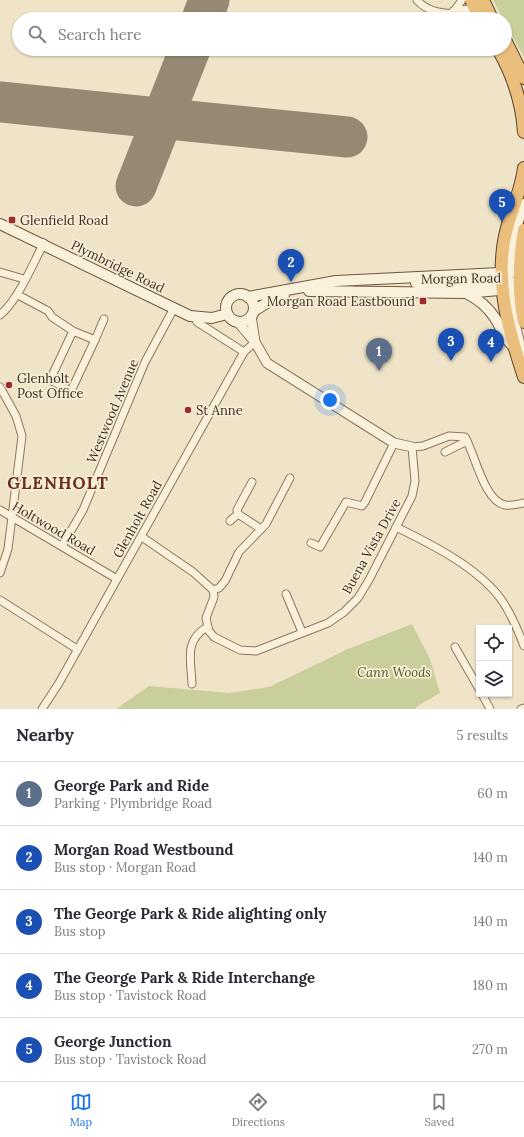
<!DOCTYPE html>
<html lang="en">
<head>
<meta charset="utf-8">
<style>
	:root { --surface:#fff; --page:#f7f7f7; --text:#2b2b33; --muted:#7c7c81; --line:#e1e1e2; --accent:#1a73e8 }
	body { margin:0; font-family:Lora,serif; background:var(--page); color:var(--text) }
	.controls { position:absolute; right:12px; bottom:12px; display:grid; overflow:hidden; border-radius:0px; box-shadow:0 1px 3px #0004 }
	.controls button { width:36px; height:36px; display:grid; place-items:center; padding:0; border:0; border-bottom:1px solid var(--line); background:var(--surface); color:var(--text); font:20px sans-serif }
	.you { position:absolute; left:330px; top:400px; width:14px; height:14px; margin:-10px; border:3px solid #fff; border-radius:50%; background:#1a73e8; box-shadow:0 0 0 6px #1a73e833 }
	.badge { display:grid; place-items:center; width:26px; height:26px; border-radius:50%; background:var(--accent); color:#fff; font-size:13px; font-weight:700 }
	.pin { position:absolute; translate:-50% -33px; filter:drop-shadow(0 1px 2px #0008) }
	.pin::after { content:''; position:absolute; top:21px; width:14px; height:12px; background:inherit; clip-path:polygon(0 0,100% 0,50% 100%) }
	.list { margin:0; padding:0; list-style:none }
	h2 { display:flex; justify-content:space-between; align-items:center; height:52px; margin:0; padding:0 16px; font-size:17px }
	h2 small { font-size:13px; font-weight:400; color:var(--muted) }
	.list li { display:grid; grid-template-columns:26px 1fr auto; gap:12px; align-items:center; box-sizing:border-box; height:64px; padding:0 16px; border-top:1px solid var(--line) }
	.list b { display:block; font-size:15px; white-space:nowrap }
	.list p { margin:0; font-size:13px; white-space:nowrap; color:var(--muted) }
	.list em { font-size:13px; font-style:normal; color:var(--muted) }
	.icon { flex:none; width:22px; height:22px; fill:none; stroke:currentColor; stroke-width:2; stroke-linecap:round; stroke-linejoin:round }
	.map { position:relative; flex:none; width:524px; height:709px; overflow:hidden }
	.search { position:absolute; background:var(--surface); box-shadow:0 1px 3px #0004; left:12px; right:12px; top:12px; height:44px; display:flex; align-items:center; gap:10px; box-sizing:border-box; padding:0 14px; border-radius:22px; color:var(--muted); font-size:15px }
	.sheet { height:372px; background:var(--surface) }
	nav { display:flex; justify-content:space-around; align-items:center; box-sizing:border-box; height:56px; border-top:1px solid var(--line); background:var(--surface); font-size:11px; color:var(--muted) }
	nav a { display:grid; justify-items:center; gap:2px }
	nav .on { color:var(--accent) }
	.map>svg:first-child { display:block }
	.green { fill:#c9cf9b }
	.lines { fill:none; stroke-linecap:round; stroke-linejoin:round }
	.runway { stroke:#968974; stroke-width:41 }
	.minor-casing { stroke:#8d765c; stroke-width:9 }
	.tertiary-casing { stroke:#8d765c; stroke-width:11 }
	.secondary-casing { stroke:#6f573f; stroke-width:12 }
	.trunk-casing { stroke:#5b4430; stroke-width:14 }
	.minor { stroke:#faf1dc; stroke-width:7 }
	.tertiary { stroke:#faf1dc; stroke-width:9 }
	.secondary { stroke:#faf1dc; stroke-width:10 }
	.trunk { stroke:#eabe7c; stroke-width:12 }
	.poi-dot { fill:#9e2a2b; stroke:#f7eed8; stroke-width:1.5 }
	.labels { text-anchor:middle; stroke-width:3.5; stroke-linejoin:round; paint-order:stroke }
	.poi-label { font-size:13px; fill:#3d2e20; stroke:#f7eed8; text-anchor:start }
	.street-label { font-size:13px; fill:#3d2e20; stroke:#f7eed8 }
	.park-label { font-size:13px; font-style:italic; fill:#4d5a26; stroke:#f7eed8 }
	.district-label { font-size:17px; font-weight:bold; letter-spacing:1px; fill:#6b2e1e; stroke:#f7eed8 }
</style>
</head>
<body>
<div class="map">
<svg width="524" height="709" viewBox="0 0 524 709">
	<rect width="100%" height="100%" fill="#f0e4c8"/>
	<g class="green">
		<path d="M 493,0 L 524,0 L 524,57 L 505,23 L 505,19 L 503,19 Z"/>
		<path d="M 412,624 L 430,659 L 440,693 L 416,707 L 416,709 L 116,709 L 149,686 L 229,693 L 269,687 L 348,649 Z"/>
	</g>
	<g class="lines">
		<g class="runway">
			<path d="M 202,19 L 209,0"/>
			<path d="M 0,102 L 347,137"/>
			<path d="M 136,186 L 190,49"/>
		</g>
		<defs>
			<g id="minor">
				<path d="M 417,0 C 430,16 454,13 474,15 L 478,19"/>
				<path d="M 455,10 L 462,0"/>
				<path d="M 453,11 L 475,8 L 478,9"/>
				<path d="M 0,272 L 24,279"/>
				<path d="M 18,295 L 48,311 L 52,317 L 73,331 L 95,340 L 71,391 L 50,380 L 73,331"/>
				<path d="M 0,315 C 19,299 32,265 44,243"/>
				<path d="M 197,322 L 244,352"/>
				<path d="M 95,340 L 104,319"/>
				<path d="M 0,387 L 16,416 L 22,436 L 8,549 L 0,573"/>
				<path d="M 445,452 L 467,441"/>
				<path d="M 0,510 L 117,579"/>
				<path d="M 238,514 L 261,529"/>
				<path d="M 230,521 L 238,514 L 237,510 L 252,482"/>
				<path d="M 396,527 C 431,544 481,569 503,602 C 512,616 518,630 524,646"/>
				<path d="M 142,537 L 193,572 L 213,590 L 214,597 L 206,618 L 209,631 L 214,637 L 240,650 L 256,651 L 328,623 L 344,612 L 358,598 L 369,580 L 412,496 L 415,481 L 412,447 L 423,446 L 449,436 L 465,437 C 475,454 484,501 505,505 C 512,506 518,504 524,503"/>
				<path d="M 311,543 L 320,547 L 346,502 L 362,506 L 365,502 L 394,443"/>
				<path d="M 62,546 L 83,510 L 145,362 L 174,308"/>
				<path d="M 213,590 L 219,588 L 225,581 L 239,552 L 266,524 L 290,478"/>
				<path d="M 286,594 L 302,632"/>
				<path d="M 0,600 L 77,649"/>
				<path d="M 455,647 L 479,689"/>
				<path d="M 192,684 C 191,659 184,641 207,627"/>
				<path d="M 482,694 L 490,709"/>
				<path d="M 42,709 L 59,683 L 244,352 L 255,342"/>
				<path d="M 521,709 L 524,708"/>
			</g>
			<g id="tertiary">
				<path d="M 514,282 C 506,300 520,341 524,361"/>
				<path d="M 251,316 L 255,342"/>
				<path d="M 237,321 L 255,342 L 267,363 L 394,443 L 412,447"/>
			</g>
			<g id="secondary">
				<path d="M 0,224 L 190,316 L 212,318 L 227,314"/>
				<path d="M 507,278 L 510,272 L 515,230 L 524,204"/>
				<path d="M 416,283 L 509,284"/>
				<path d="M 309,291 L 466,293 L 520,288"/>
				<path d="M 466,293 C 478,299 488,307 495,318 C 502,329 503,337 513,346"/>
				<circle cx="240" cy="308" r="14"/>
				<path d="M 248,297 L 336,281 L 520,272"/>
				<path d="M 254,311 L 273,299 L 284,295"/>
			</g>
			<g id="trunk">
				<path d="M 471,0 L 480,19"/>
				<path d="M 483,0 L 492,19"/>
				<path d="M 505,40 L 524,78"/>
				<path d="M 498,49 C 513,75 522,102 524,132"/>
				<path d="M 524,168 C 521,192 510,213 505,236 C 495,284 509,332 524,377"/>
				<path d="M 524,230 C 519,260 518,293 524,322"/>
			</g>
		</defs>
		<use href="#minor" class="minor-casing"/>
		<use href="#tertiary" class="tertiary-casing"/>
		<use href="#secondary" class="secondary-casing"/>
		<use href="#trunk" class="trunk-casing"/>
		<use href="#minor" class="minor"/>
		<use href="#tertiary" class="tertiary"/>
		<use href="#secondary" class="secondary"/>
		<use href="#trunk" class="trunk"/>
	</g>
	<g class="poi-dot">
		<rect x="8" y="216" width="8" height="8" rx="2"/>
		<rect x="419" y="297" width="8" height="8" rx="2"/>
		<circle cx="9" cy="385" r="4"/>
		<circle cx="188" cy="410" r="4"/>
	</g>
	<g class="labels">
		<g class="poi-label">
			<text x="20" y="225">Glenfield Road</text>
			<text x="415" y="306" text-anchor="end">Morgan Road Eastbound</text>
			<text x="17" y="383">Glenholt<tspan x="17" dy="15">Post Office</tspan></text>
			<text x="196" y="415">St Anne</text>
		</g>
		<g class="street-label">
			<text transform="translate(118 266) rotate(26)" y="5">Plymbridge Road</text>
			<text transform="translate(461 278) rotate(-1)" y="5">Morgan Road</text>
			<text transform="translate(112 411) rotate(-67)" y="5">Westwood Avenue</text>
			<text transform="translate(137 519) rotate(-61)" y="5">Glenholt Road</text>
			<text transform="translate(54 528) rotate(30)" y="5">Holtwood Road</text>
			<text transform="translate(371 546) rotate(-61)" y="5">Buena Vista Drive</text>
		</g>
		<g class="park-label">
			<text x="394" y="677">Cann Woods</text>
		</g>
		<g class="district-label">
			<text x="58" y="489">GLENHOLT</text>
		</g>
	</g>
</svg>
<div class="controls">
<button><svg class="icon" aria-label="locate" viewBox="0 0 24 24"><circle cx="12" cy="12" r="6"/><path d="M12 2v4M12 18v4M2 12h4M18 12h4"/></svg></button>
<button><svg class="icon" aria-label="layers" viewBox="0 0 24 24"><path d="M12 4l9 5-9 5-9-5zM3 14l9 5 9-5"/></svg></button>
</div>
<div class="you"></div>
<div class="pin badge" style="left:379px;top:371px;background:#5c6f8a">1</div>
<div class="pin badge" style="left:291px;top:282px;background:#1a4fb4">2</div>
<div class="pin badge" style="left:451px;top:361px;background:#1a4fb4">3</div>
<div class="pin badge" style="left:491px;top:362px;background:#1a4fb4">4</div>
<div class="pin badge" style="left:502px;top:222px;background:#1a4fb4">5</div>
<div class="search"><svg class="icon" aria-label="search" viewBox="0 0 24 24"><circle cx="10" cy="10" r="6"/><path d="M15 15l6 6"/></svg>Search here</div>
</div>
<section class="sheet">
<h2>Nearby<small>5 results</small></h2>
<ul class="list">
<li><span class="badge" style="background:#5c6f8a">1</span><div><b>George Park and Ride</b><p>Parking · Plymbridge Road</p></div><em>60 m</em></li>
<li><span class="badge" style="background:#1a4fb4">2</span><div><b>Morgan Road Westbound</b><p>Bus stop · Morgan Road</p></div><em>140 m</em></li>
<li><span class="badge" style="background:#1a4fb4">3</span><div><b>The George Park &amp; Ride alighting only</b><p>Bus stop</p></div><em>140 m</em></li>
<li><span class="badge" style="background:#1a4fb4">4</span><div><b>The George Park &amp; Ride Interchange</b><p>Bus stop · Tavistock Road</p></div><em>180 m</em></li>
<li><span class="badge" style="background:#1a4fb4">5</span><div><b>George Junction</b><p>Bus stop · Tavistock Road</p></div><em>270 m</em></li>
</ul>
</section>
<nav>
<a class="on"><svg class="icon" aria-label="map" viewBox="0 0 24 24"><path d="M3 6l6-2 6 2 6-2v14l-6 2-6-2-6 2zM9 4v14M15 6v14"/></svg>Map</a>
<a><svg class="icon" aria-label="directions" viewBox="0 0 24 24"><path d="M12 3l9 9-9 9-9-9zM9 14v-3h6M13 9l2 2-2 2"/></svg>Directions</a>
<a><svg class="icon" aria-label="saved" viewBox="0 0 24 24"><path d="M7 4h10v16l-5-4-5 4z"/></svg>Saved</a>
</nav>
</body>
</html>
